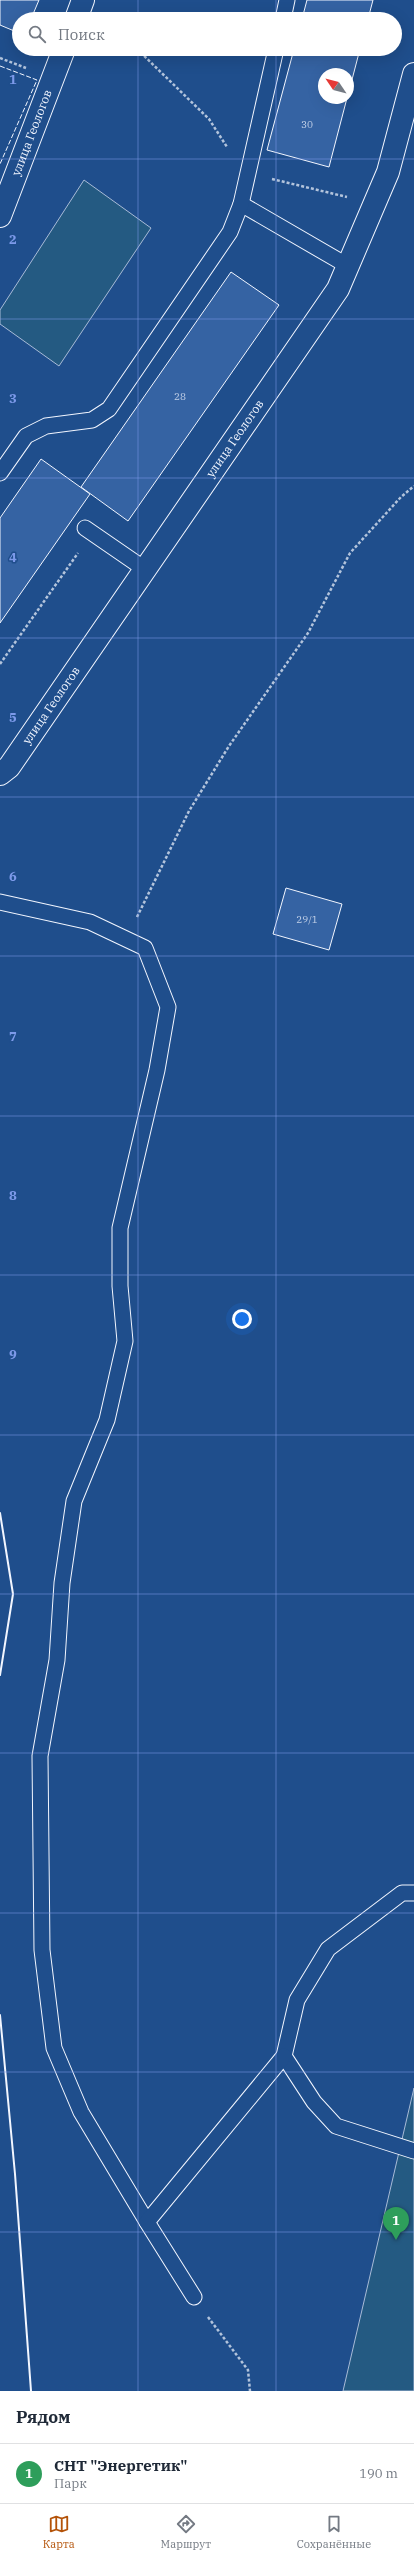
<!DOCTYPE html>
<html lang="ru">
<head>
<meta charset="utf-8">
<style>
	:root { --surface:#fff; --page:#f2f2f3; --text:#1f2937; --muted:#747a83; --line:#e0e1e3; --accent:#b45309 }
	body { margin:0; font-family:"IBM Plex Serif",serif; background:var(--page); color:var(--text) }
	.compass { position:absolute; left:318px; top:68px; width:36px; height:36px; border-radius:50%; background:var(--surface); box-shadow:0 4px 16px #0002; rotate:305deg }
	.you { position:absolute; left:242px; top:1319px; width:14px; height:14px; margin:-10px; border:3px solid #fff; border-radius:50%; background:#1a73e8; box-shadow:0 0 0 6px #1a73e833 }
	.badge { display:grid; place-items:center; width:26px; height:26px; border-radius:50%; background:var(--accent); color:#fff; font-size:13px; font-weight:700 }
	.pin { position:absolute; translate:-50% -33px; filter:drop-shadow(0 1px 2px #0008) }
	.pin::after { content:''; position:absolute; top:21px; width:14px; height:12px; background:inherit; clip-path:polygon(0 0,100% 0,50% 100%) }
	.list { margin:0; padding:0; list-style:none }
	h2 { display:flex; justify-content:space-between; align-items:center; height:52px; margin:0; padding:0 16px; font-size:17px }
	h2 small { font-size:13px; font-weight:400; color:var(--muted) }
	.list li { display:grid; grid-template-columns:26px 1fr auto; gap:12px; align-items:center; box-sizing:border-box; height:60px; padding:0 16px; border-top:1px solid var(--line) }
	.list b { display:block; font-size:15px; white-space:nowrap }
	.list p { margin:0; font-size:13px; white-space:nowrap; color:var(--muted) }
	.list em { font-size:13px; font-style:normal; color:var(--muted) }
	.icon { flex:none; width:22px; height:22px; fill:none; stroke:currentColor; stroke-width:2; stroke-linecap:round; stroke-linejoin:round }
	.map { position:relative; flex:none; width:414px; height:2391px; overflow:hidden }
	.search { position:absolute; background:var(--surface); box-shadow:0 4px 16px #0002; left:12px; right:12px; top:12px; height:44px; display:flex; align-items:center; gap:10px; box-sizing:border-box; padding:0 14px; border-radius:22px; color:var(--muted); font-size:15px }
	.sheet { height:112px; background:var(--surface) }
	nav { display:flex; justify-content:space-around; align-items:center; box-sizing:border-box; height:56px; border-top:1px solid var(--line); background:var(--surface); font-size:11px; color:var(--muted) }
	nav a { display:grid; justify-items:center; gap:2px }
	nav .on { color:var(--accent) }
	.map>svg:first-child { display:block }
	.green { fill:#245a82; stroke:#a8bbd7 }
	.building { fill:#3563a3; stroke:#f2f6ff }
	.lines { fill:none; stroke-linecap:round; stroke-linejoin:round }
	.lane-casing { stroke:#f2f6ff; stroke-width:17 }
	.street-casing { stroke:#f2f6ff; stroke-width:24 }
	.path { stroke:#b3c4dc; stroke-width:2.5; stroke-dasharray:3 2; stroke-linecap:butt }
	.lane { stroke:#1f4e8c; stroke-width:15 }
	.street { stroke:#1f4e8c; stroke-width:22 }
	.fence { stroke:#f2f6ff; stroke-width:1; stroke-dasharray:5 2; stroke-linecap:butt }
	.wall { stroke:#f2f6ff; stroke-width:2 }
	.grid { fill:none; stroke:#7d9aea; stroke-width:1; stroke-opacity:0.55 }
	.labels { text-anchor:middle; stroke-width:3; stroke-linejoin:round; paint-order:stroke }
	.number-label { font-size:10px; fill:#c3d1e8 }
	.street-label { font-size:12px; fill:#f2f6ff; stroke:#1f4e8c }
	.grid-label { font-size:13px; text-anchor:middle; font-weight:bold; fill:#7d9aea; stroke:#1f4e8c; stroke-width:3; stroke-linejoin:round; paint-order:stroke }
</style>
</head>
<body>
<div class="map">
<svg width="414" height="2391" viewBox="0 0 414 2391">
	<rect width="100%" height="100%" fill="#1f4e8c"/>
	<g class="green">
		<path d="M 84,180 L 151,228 L 59,366 L 0,324 L 0,310 Z"/>
		<path d="M 414,2088 L 414,2391 L 343,2391 Z"/>
	</g>
	<g class="building">
		<path d="M 0,0 L 39,0 L 31,19 L 19,19 L 19,33 L 0,25 Z"/>
		<path d="M 307,0 L 373,0 L 368,19 L 302,19 Z"/>
		<path d="M 294,49 L 360,49 L 348,95 L 348,74 L 324,74 L 324,98 L 347,98 L 329,167 L 267,150 Z"/>
		<path d="M 231,272 L 279,305 L 128,521 L 81,487 Z"/>
		<path d="M 41,459 L 90,494 L 0,623 L 0,518 Z"/>
		<path d="M 286,888 L 342,904 L 329,950 L 273,934 Z"/>
	</g>
	<g class="lines">
		<defs>
			<g id="lane">
				<path d="M 283,19 L 287,0"/>
				<path d="M 241,204 L 348,266"/>
				<path d="M 0,473 L 26,436 L 46,426 L 92,420 L 109,409 L 230,232 L 241,204 L 276,49"/>
				<path d="M 85,528 L 146,570"/>
				<path d="M 0,902 L 90,922 L 145,948 L 168,1007 L 157,1070 L 120,1228 L 120,1286 L 125,1341 L 107,1420 L 74,1501 L 62,1583 L 57,1660 L 40,1756 L 42,1950 L 54,2048 L 81,2112 L 147,2222"/>
				<path d="M 414,1893 L 402,1893 L 328,1949 L 297,2000 L 284,2056 L 314,2102 L 336,2126 L 414,2151"/>
				<path d="M 194,2297 L 147,2222 L 284,2056"/>
			</g>
			<g id="street">
				<path d="M 76,19 L 83,0"/>
				<path id="s1" d="M 0,216 L 64,49"/>
				<path id="s2" d="M 0,774 L 9,767 L 338,289 L 388,172 L 414,74"/>
			</g>
		</defs>
		<use href="#lane" class="lane-casing"/>
		<use href="#street" class="street-casing"/>
		<g class="path">
			<path d="M 137,49 L 209,119 L 227,147"/>
			<path d="M 0,58 L 26,68"/>
			<path d="M 272,179 L 347,197"/>
			<path d="M 0,664 L 78,553"/>
			<path d="M 137,917 L 189,811 L 229,746 L 308,633 L 350,553 L 401,497 L 414,486"/>
			<path d="M 208,2317 L 248,2370 L 250,2391"/>
		</g>
		<use href="#lane" class="lane"/>
		<use href="#street" class="street"/>
		<path class="fence" d="M 0,66 L 37,80 L 0,164"/>
		<g class="wall">
			<path d="M 0,1513 L 13,1594 L 0,1675"/>
			<path d="M 0,2015 L 15,2174 L 31,2391"/>
		</g>
	</g>
	<path class="grid" d="M 138,0 L 138,19M 276,0 L 276,19M 138,49 L 138,2391M 276,49 L 276,2391M 0,159 L 414,159M 0,319 L 414,319M 0,478 L 414,478M 0,638 L 414,638M 0,797 L 414,797M 0,956 L 414,956M 0,1116 L 414,1116M 0,1275 L 414,1275M 0,1435 L 414,1435M 0,1594 L 414,1594M 0,1753 L 414,1753M 0,1913 L 414,1913M 0,2072 L 414,2072M 0,2232 L 414,2232"/>
	<g class="labels">
		<g class="number-label">
			<text x="307" y="128">30</text>
			<text x="180" y="400">28</text>
			<text x="307" y="923">29/1</text>
		</g>
		<g class="street-label">
			<text dy="4" stroke="none"><textPath href="#s1" startOffset="89">улица Геологов</textPath></text>
			<text dy="4" stroke="none"><textPath href="#s2" startOffset="410">улица Геологов</textPath></text>
			<text dy="4" stroke="none"><textPath href="#s2" startOffset="86">улица Геологов</textPath></text>
		</g>
	</g>
	<g class="grid-label">
		<text x="13" y="84">1</text>
		<text x="13" y="244">2</text>
		<text x="13" y="403">3</text>
		<text x="13" y="562">4</text>
		<text x="13" y="722">5</text>
		<text x="13" y="881">6</text>
		<text x="13" y="1041">7</text>
		<text x="13" y="1200">8</text>
		<text x="13" y="1359">9</text>
	</g>
</svg>
<svg class="compass" viewBox="-18 -18 36 36"><path d="M0-13l5 13h-10z" fill="#e53935"/><path d="M0 13l5-13h-10z" fill="#747a83"/></svg>
<div class="you"></div>
<div class="pin badge" style="left:396px;top:2240px;background:#2e9e5b">1</div>
<div class="search"><svg class="icon" aria-label="search" viewBox="0 0 24 24"><circle cx="10" cy="10" r="6"/><path d="M15 15l6 6"/></svg>Поиск</div>
</div>
<section class="sheet">
<h2>Рядом<small></small></h2>
<ul class="list">
<li><span class="badge" style="background:#2e9e5b">1</span><div><b>СНТ &quot;Энергетик&quot;</b><p>Парк</p></div><em>190 m</em></li>
</ul>
</section>
<nav>
<a class="on"><svg class="icon" aria-label="map" viewBox="0 0 24 24"><path d="M3 6l6-2 6 2 6-2v14l-6 2-6-2-6 2zM9 4v14M15 6v14"/></svg>Карта</a>
<a><svg class="icon" aria-label="directions" viewBox="0 0 24 24"><path d="M12 3l9 9-9 9-9-9zM9 14v-3h6M13 9l2 2-2 2"/></svg>Маршрут</a>
<a><svg class="icon" aria-label="saved" viewBox="0 0 24 24"><path d="M7 4h10v16l-5-4-5 4z"/></svg>Сохранённые</a>
</nav>
</body>
</html>
